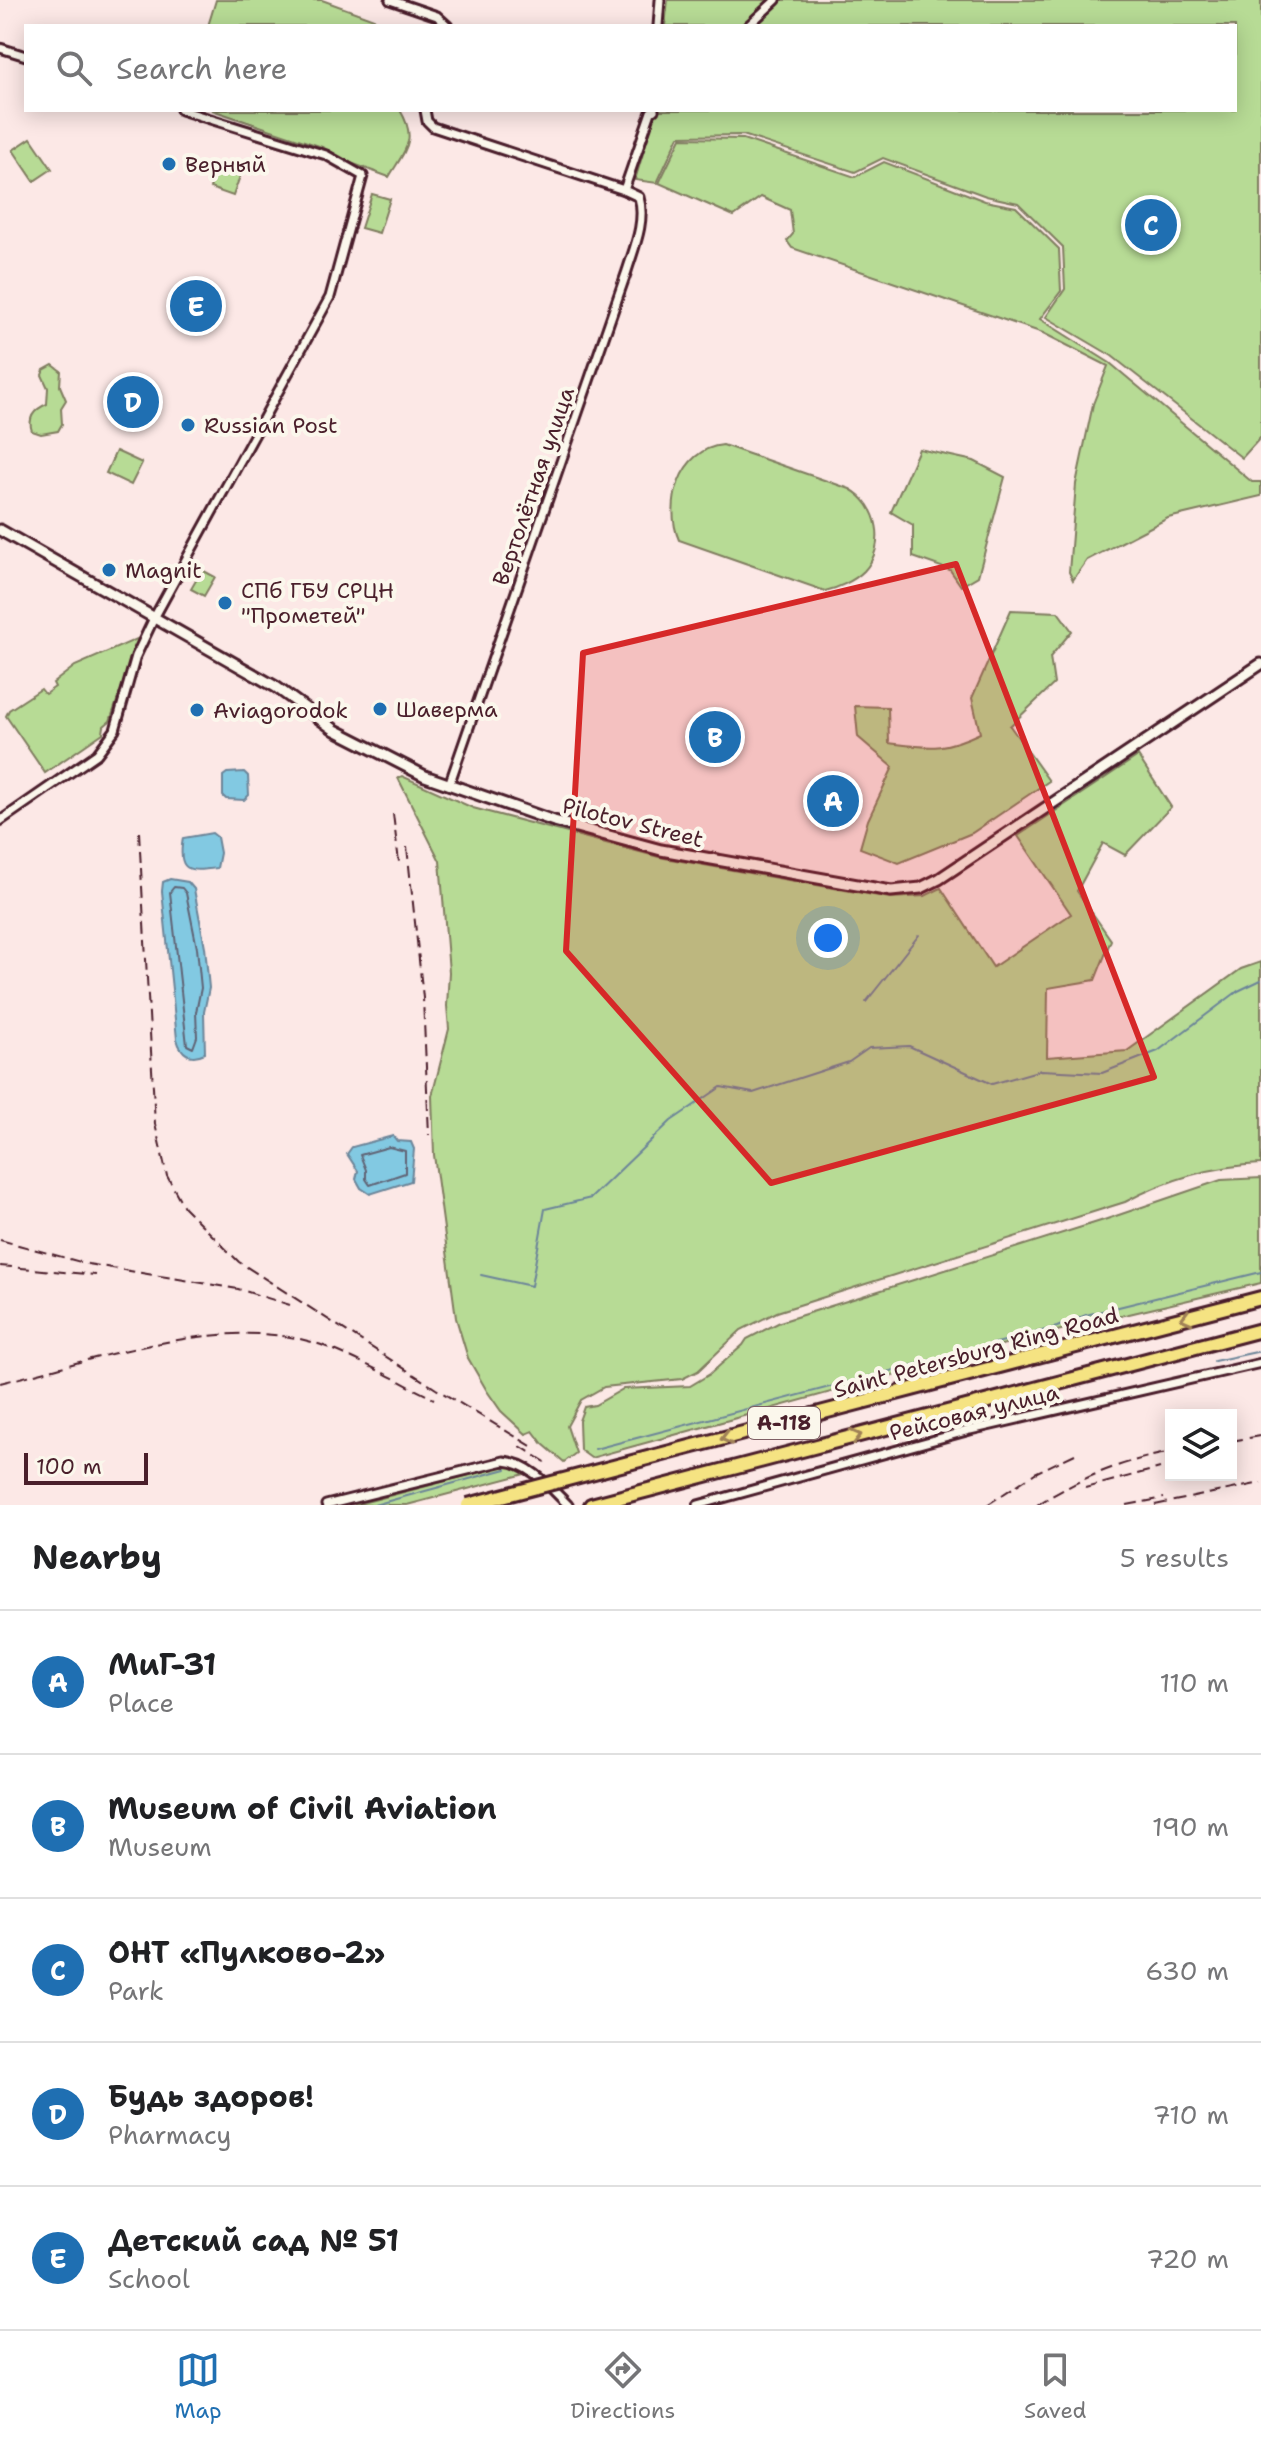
<!DOCTYPE html>
<html lang="en">
<head>
<meta charset="utf-8">
<style>
	:root { --surface:#fff; --page:#f2f2f2; --text:#202124; --muted:#757577; --line:#e0e0e0; --accent:#1f6fb2 }
	body { margin:0; font-family:"Shantell Sans",sans-serif; background:var(--page); color:var(--text) }
	.controls { position:absolute; right:24px; bottom:24px; display:grid; overflow:hidden; border-radius:0px; box-shadow:0 4px 20px #0003 }
	.controls button { width:72px; height:72px; display:grid; place-items:center; padding:0; border:0; border-bottom:2px solid var(--line); background:var(--surface); color:var(--text); font:40px sans-serif }
	.scale { position:absolute; left:24px; bottom:20px; width:124px; box-sizing:border-box; padding-left:8px; border:4px solid #4a1f2b; border-top:0; font-size:22px; line-height:28px; white-space:nowrap; color:#4a1f2b; -webkit-text-stroke:6px #fbf7ec; paint-order:stroke }
	.you { position:absolute; left:828px; top:938px; width:28px; height:28px; margin:-20px; border:6px solid #fff; border-radius:50%; background:#1a73e8; box-shadow:0 0 0 12px #1a73e833 }
	.badge { display:grid; place-items:center; width:52px; height:52px; border-radius:50%; background:var(--accent); color:#fff; font-size:26px; font-weight:700 }
	.pin { position:absolute; translate:-50% -50%; border:4px solid #fff; box-shadow:0 2px 8px #0006 }
	.list { margin:0; padding:0; list-style:none }
	h2 { display:flex; justify-content:space-between; align-items:center; height:104px; margin:0; padding:0 32px; font-size:34px }
	h2 small { font-size:26px; font-weight:400; color:var(--muted) }
	.list li { display:grid; grid-template-columns:52px 1fr auto; gap:24px; align-items:center; box-sizing:border-box; height:144px; padding:0 32px; border-top:2px solid var(--line) }
	.list b { display:block; font-size:30px; white-space:nowrap }
	.list p { margin:0; font-size:26px; white-space:nowrap; color:var(--muted) }
	.list em { font-size:26px; font-style:normal; color:var(--muted) }
	.icon { flex:none; width:44px; height:44px; fill:none; stroke:currentColor; stroke-width:2; stroke-linecap:round; stroke-linejoin:round }
	.map { position:relative; flex:none; width:1261px; height:1505px; overflow:hidden }
	.search { position:absolute; background:var(--surface); box-shadow:0 4px 20px #0003; left:24px; right:24px; top:24px; height:88px; display:flex; align-items:center; gap:20px; box-sizing:border-box; padding:0 28px; border-radius:0px; color:var(--muted); font-size:30px }
	.sheet { height:824px; background:var(--surface) }
	nav { display:flex; justify-content:space-around; align-items:center; box-sizing:border-box; height:112px; border-top:2px solid var(--line); background:var(--surface); font-size:22px; color:var(--muted) }
	nav a { display:grid; justify-items:center; gap:4px }
	nav .on { color:var(--accent) }
	.map>svg:first-child { display:block }
	.green { fill:#b7db95; stroke:#807d60; stroke-width:2 }
	.water { fill:#82c9e2; stroke:#6c8599; stroke-width:2 }
	.lines { fill:none; stroke-linecap:round; stroke-linejoin:round }
	.shore { stroke:#606374; stroke-width:2 }
	.stream { stroke:#6c8599; stroke-width:2 }
	.minor-casing { stroke:#4a1f2b; stroke-width:13 }
	.tertiary-casing { stroke:#4a1f2b; stroke-width:15 }
	.motorway-casing { stroke:#4a1f2b; stroke-width:18 }
	.minor { stroke:#fbf7ec; stroke-width:7 }
	.tertiary { stroke:#fbf7ec; stroke-width:9 }
	.motorway { stroke:#f5e382; stroke-width:12 }
	.rail { stroke:#4a1f2b; stroke-width:2; stroke-dasharray:12 6; stroke-linecap:butt }
	.motorway-bridge-casing { stroke:#4a1f2b; stroke-width:18; stroke-linecap:butt }
	.motorway-bridge { stroke:#f5e382; stroke-width:12 }
	.oneway { stroke:#a08156 }
	.marked { fill:#d62828; fill-opacity:0.2; stroke:#d62828; stroke-width:6; stroke-linejoin:round }
	.poi-dot { fill:#1f6fb2; stroke:#fbf7ec; stroke-width:3 }
	.labels { text-anchor:middle; stroke-width:8; stroke-linejoin:round; paint-order:stroke }
	.shield { fill:#fbf7ec; stroke:#7f6065; stroke-width:2 }
	.shield-label { font-size:20px; font-weight:bold; fill:#4a1f2b }
	.poi-label { font-size:22px; fill:#4a1f2b; stroke:#fbf7ec; text-anchor:start }
	.street-label { font-size:22px; fill:#4a1f2b; stroke:#fbf7ec }
</style>
</head>
<body>
<div class="map">
<svg width="1261" height="1505" viewBox="0 0 1261 1505">
	<rect width="100%" height="100%" fill="#fce8e6"/>
	<filter id="ink" filterUnits="userSpaceOnUse"><feTurbulence type="fractalNoise" baseFrequency=".0125" numOctaves="2"/><feDisplacementMap in="SourceGraphic" scale="16" xChannelSelector="R" yChannelSelector="G"/><feConvolveMatrix kernelMatrix="1 2 1 2 8 2 1 2 1" color-interpolation-filters="sRGB"/></filter>
	<g filter="url(#ink)">
		<g class="green">
			<path d="M 216,0 L 322,0 L 374,19 L 378,26 L 208,26 Z"/>
			<path d="M 668,0 L 1261,0 L 1261,437 L 1242,458 L 1112,356 L 1046,317 L 1065,289 L 1063,247 L 1018,203 L 986,196 L 883,158 L 855,172 L 743,135 L 679,136 L 657,183 L 635,180 L 656,110 L 1235,110 L 1235,26 L 665,26 Z"/>
			<path d="M 212,110 L 400,110 C 418,140 405,150 389,177 L 351,163 L 322,147 Z"/>
			<path d="M 31,138 L 52,169 L 34,181 L 13,150 Z"/>
			<path d="M 681,138 L 743,139 L 855,177 L 884,162 L 985,201 L 1016,207 L 1059,249 L 1061,291 L 1040,319 L 1110,363 L 1252,482 L 1261,482 L 1261,496 L 1168,518 L 1087,560 L 1073,580 L 1069,572 L 1076,484 L 1093,404 L 1108,366 L 1043,333 L 792,248 L 787,241 L 793,234 L 790,210 L 761,197 L 734,216 L 659,183 Z"/>
			<path d="M 217,167 L 240,176 L 233,196 L 210,188 Z"/>
			<path d="M 372,194 L 390,199 L 379,233 L 361,228 Z"/>
			<path d="M 53,365 L 61,371 L 60,386 L 66,400 L 61,408 L 62,424 L 58,431 L 41,434 L 32,431 C 27,417 35,409 47,404 L 48,388 L 42,375 L 44,370 Z"/>
			<path d="M 723,445 L 850,489 C 879,505 887,546 864,571 C 854,581 838,588 825,591 L 679,540 C 664,506 679,449 723,445 Z"/>
			<path d="M 919,449 L 974,461 L 1005,477 L 978,576 L 961,586 L 950,570 L 913,557 L 913,525 L 891,512 Z"/>
			<path d="M 116,451 L 142,463 L 131,485 L 106,473 Z"/>
			<path d="M 202,570 L 215,577 L 204,596 L 191,589 Z"/>
			<path d="M 1011,610 L 1058,612 L 1072,631 L 1050,657 L 1054,684 L 1010,726 L 1049,781 L 972,833 L 899,863 L 860,848 L 868,820 L 893,767 L 858,737 L 855,706 L 888,707 L 889,743 C 930,748 942,751 980,733 L 972,698 Z"/>
			<path d="M 139,638 L 110,721 L 104,726 L 103,733 L 45,773 L 6,716 L 9,710 L 41,689 L 45,694 L 55,687 L 53,683 L 75,666 Z"/>
			<path d="M 1138,756 L 1171,807 L 1125,855 L 1103,843 L 1077,891 L 1111,940 L 1095,980 L 1048,988 L 1047,1057 L 1127,1051 L 1241,969 L 1261,962 L 1261,1164 C 1212,1166 1168,1179 1125,1202 L 777,1312 L 741,1330 L 698,1371 L 682,1379 L 604,1387 L 581,1400 L 567,1426 L 576,1453 L 564,1462 L 543,1444 L 533,1431 L 526,1434 L 501,1411 L 487,1391 L 468,1358 L 456,1318 L 434,1155 L 432,1096 L 449,1029 L 447,1006 L 449,972 L 440,861 L 398,778 L 402,776 L 473,808 L 659,857 L 890,898 L 925,896 L 941,888 L 993,967 L 1071,914 L 1018,836 Z"/>
			<path d="M 1261,1178 L 1261,1283 L 1027,1338 L 591,1458 L 580,1450 L 579,1421 L 584,1407 L 595,1405 L 623,1389 L 690,1386 L 710,1374 L 743,1345 L 747,1339 L 780,1322 L 1104,1220 L 1221,1180 Z"/>
			<path d="M 500,1467 L 511,1467 L 525,1474 L 407,1505 L 354,1505 Z"/>
		</g>
		<g class="water">
			<path d="M 244,772 L 248,776 L 249,795 L 244,800 L 226,799 L 223,796 L 223,776 L 227,773 Z"/>
			<path d="M 212,833 L 217,837 L 220,853 L 217,868 C 188,872 177,872 183,838 Z"/>
			<path d="M 170,879 L 188,882 L 194,889 L 205,947 L 209,988 L 204,1012 L 205,1053 C 190,1060 181,1054 177,1039 L 162,891 L 163,882 Z"/>
			<path d="M 393,1136 L 397,1141 L 411,1142 L 414,1149 L 411,1181 L 370,1194 L 361,1188 L 356,1179 L 358,1171 L 347,1154 L 352,1147 Z"/>
		</g>
		<g class="lines">
			<g class="shore">
				<path d="M 174,887 L 182,888 L 186,893 L 197,948 L 201,988 L 196,1012 L 197,1037 L 193,1048 L 187,1045 L 170,892 Z"/>
				<path d="M 389,1147 L 405,1151 L 405,1173 L 370,1185 L 366,1179 L 366,1170 L 360,1155 Z"/>
			</g>
			<g class="stream">
				<path d="M 866,1002 L 919,935"/>
				<path d="M 481,1275 L 531,1286 L 545,1209 L 591,1198 L 671,1121 L 721,1087 L 753,1093 L 849,1062 L 869,1048 L 909,1046 L 992,1084 L 1041,1070 L 1102,1073 L 1158,1051 L 1238,991 L 1261,980"/>
				<path d="M 1214,1361 L 1261,1351"/>
				<path d="M 595,1449 L 1057,1327 L 1086,1315 L 1261,1272"/>
				<path d="M 374,1505 L 506,1469"/>
			</g>
			<defs>
				<g id="minor">
					<path d="M 390,0 L 437,16 L 448,26"/>
					<path d="M 658,26 L 660,0"/>
					<path d="M 748,26 L 776,0"/>
					<path d="M 0,48 L 26,56"/>
					<path d="M 425,110 L 427,121 L 433,127 L 624,190 L 639,197 C 646,222 634,248 627,271 L 449,785"/>
					<path d="M 624,190 L 651,112 L 654,110"/>
					<path d="M 0,821 L 97,754 L 115,730 L 136,656 L 154,618 L 330,297 L 363,176 L 326,155 L 181,110"/>
					<path d="M 326,1505 L 504,1461 C 530,1463 550,1487 568,1505"/>
					<path d="M 698,1505 L 970,1430 L 1261,1363"/>
				</g>
				<path id="tertiary" d="M 0,530 L 276,687 L 335,730 L 425,776 L 554,821 L 661,850 L 891,891 L 921,888 L 939,879 L 1261,664"/>
				<g id="motorway">
					<path d="M 1099,1340 L 1261,1298"/>
					<path d="M 591,1505 L 1261,1330"/>
				</g>
			</defs>
			<use href="#minor" class="minor-casing"/>
			<use href="#tertiary" class="tertiary-casing"/>
			<use href="#motorway" class="motorway-casing"/>
			<use href="#minor" class="minor"/>
			<use href="#tertiary" class="tertiary"/>
			<use href="#motorway" class="motorway"/>
			<g class="rail">
				<path d="M 393,814 L 399,862"/>
				<path d="M 139,832 L 155,1124 L 167,1176 L 184,1207 L 239,1262 L 436,1389 L 533,1447"/>
				<path d="M 407,847 L 423,998 L 429,1135"/>
				<path d="M 0,1240 L 88,1264 L 238,1289 L 290,1305"/>
				<path d="M 0,1266 L 96,1275"/>
				<path d="M 0,1383 C 95,1360 229,1311 324,1346 C 361,1360 398,1381 434,1399"/>
				<path d="M 1231,1441 L 1261,1436"/>
				<path d="M 520,1446 L 547,1463"/>
				<path d="M 1085,1488 L 1160,1468"/>
				<path d="M 987,1505 L 1035,1473 L 1075,1454"/>
				<path d="M 1037,1505 C 1082,1477 1119,1462 1171,1452"/>
				<path d="M 1127,1505 L 1164,1498"/>
				<path d="M 1155,1505 L 1261,1483"/>
			</g>
			<defs>
				<path id="motorway-bridge" d="M 468,1505 L 1099,1340"/>
			</defs>
			<use href="#motorway-bridge" class="motorway-bridge-casing"/>
			<use href="#motorway-bridge" class="motorway-bridge"/>
		</g>
		<defs><path id="oneway-chevron" d="M-2-3.5L2.5 0L-2 3.5" fill="none" stroke-width="1.6" stroke-linecap="round" stroke-linejoin="round" transform="scale(2)"/></defs>
		<g class="oneway">
			<use href="#oneway-chevron" transform="translate(1186 1318) rotate(165)"/>
			<use href="#oneway-chevron" transform="translate(856 1436) rotate(-15)"/>
			<use href="#oneway-chevron" transform="translate(726 1438) rotate(165)"/>
		</g>
	</g>
	<path class="marked" d="M 956,564 L 1154,1077 L 771,1183 L 566,951 L 583,653 Z"/>
	<g class="poi-dot">
		<circle cx="169" cy="164" r="8"/>
		<circle cx="188" cy="425" r="8"/>
		<circle cx="109" cy="570" r="8"/>
		<circle cx="225" cy="603" r="8"/>
		<circle cx="380" cy="709" r="8"/>
		<circle cx="197" cy="710" r="8"/>
	</g>
	<g class="labels">
		<rect class="shield" x="748" y="1407" width="72" height="32" rx="6"/>
		<g class="shield-label">
			<text x="784" y="1430">А-118</text>
		</g>
		<g class="poi-label">
			<text x="185" y="172">Верный</text>
			<text x="204" y="433">Russian Post</text>
			<text x="125" y="578">Magnit</text>
			<text x="241" y="598">СПб ГБУ СРЦН<tspan x="241" dy="25">"Прометей"</tspan></text>
			<text x="396" y="717">Шаверма</text>
			<text x="213" y="718">Aviagorodok</text>
		</g>
		<g class="street-label">
			<text transform="translate(533 486) rotate(-71)" y="8">Вертолётная улица</text>
			<text transform="translate(633 822) rotate(14)" y="8">Pilotov Street</text>
			<text transform="translate(976 1352) rotate(-15)" y="8">Saint Petersburg Ring Road</text>
			<text transform="translate(974 1412) rotate(-14)" y="8">Рейсовая улица</text>
		</g>
	</g>
</svg>
<div class="controls">
<button><svg class="icon" aria-label="layers" viewBox="0 0 24 24"><path d="M12 4l9 5-9 5-9-5zM3 14l9 5 9-5"/></svg></button>
</div>
<div class="scale">100 m</div>
<div class="you"></div>
<div class="pin badge" style="left:833px;top:801px">A</div>
<div class="pin badge" style="left:715px;top:737px">B</div>
<div class="pin badge" style="left:1151px;top:225px">C</div>
<div class="pin badge" style="left:133px;top:402px">D</div>
<div class="pin badge" style="left:196px;top:306px">E</div>
<div class="search"><svg class="icon" aria-label="search" viewBox="0 0 24 24"><circle cx="10" cy="10" r="6"/><path d="M15 15l6 6"/></svg>Search here</div>
</div>
<section class="sheet">
<h2>Nearby<small>5 results</small></h2>
<ul class="list">
<li><span class="badge">A</span><div><b>МиГ-31</b><p>Place</p></div><em>110 m</em></li>
<li><span class="badge">B</span><div><b>Museum of Civil Aviation</b><p>Museum</p></div><em>190 m</em></li>
<li><span class="badge">C</span><div><b>ОНТ «Пулково-2»</b><p>Park</p></div><em>630 m</em></li>
<li><span class="badge">D</span><div><b>Будь здоров!</b><p>Pharmacy</p></div><em>710 m</em></li>
<li><span class="badge">E</span><div><b>Детский сад № 51</b><p>School</p></div><em>720 m</em></li>
</ul>
</section>
<nav>
<a class="on"><svg class="icon" aria-label="map" viewBox="0 0 24 24"><path d="M3 6l6-2 6 2 6-2v14l-6 2-6-2-6 2zM9 4v14M15 6v14"/></svg>Map</a>
<a><svg class="icon" aria-label="directions" viewBox="0 0 24 24"><path d="M12 3l9 9-9 9-9-9zM9 14v-3h6M13 9l2 2-2 2"/></svg>Directions</a>
<a><svg class="icon" aria-label="saved" viewBox="0 0 24 24"><path d="M7 4h10v16l-5-4-5 4z"/></svg>Saved</a>
</nav>
</body>
</html>
